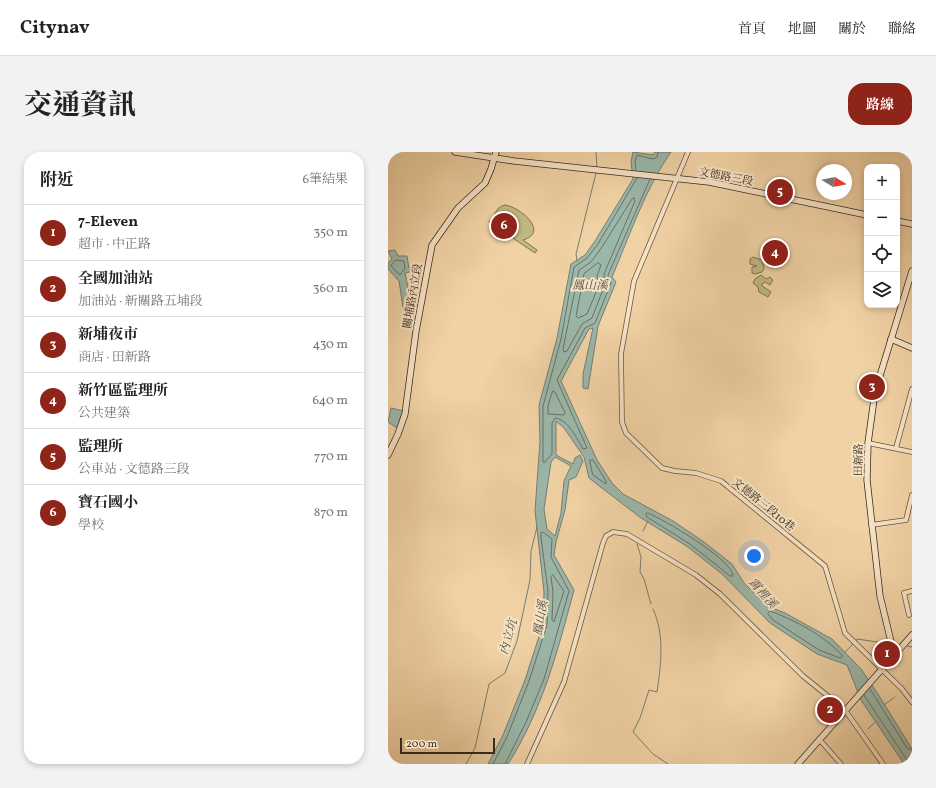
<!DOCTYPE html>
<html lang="zh-TW">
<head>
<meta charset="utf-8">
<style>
	:root { --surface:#fff; --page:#f2f2f2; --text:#222; --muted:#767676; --line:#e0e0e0; --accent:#8f2418 }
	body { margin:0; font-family:Vollkorn,"Noto Serif TC",serif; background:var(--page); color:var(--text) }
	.controls { position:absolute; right:12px; top:12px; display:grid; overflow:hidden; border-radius:8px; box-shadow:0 2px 6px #0003 }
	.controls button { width:36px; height:36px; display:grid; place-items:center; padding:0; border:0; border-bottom:1px solid var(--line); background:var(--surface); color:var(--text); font:20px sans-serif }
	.compass { position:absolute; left:428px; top:12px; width:36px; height:36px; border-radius:50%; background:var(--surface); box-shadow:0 2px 6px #0003; rotate:100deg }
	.scale { position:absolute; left:12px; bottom:10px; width:95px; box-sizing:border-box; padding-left:4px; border:2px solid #392b1e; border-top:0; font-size:11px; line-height:14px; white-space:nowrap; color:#392b1e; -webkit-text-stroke:3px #f6e2c4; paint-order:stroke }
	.you { position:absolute; left:366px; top:404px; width:14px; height:14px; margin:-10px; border:3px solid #fff; border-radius:50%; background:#1a73e8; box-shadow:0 0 0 6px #1a73e833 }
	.badge { display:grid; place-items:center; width:26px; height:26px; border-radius:50%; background:var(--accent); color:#fff; font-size:13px; font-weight:700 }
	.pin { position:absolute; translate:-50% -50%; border:2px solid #fff; box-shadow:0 1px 4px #0006 }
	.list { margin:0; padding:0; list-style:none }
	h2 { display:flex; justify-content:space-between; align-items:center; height:52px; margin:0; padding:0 16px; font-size:17px }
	h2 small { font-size:13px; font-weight:400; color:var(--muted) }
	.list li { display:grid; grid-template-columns:26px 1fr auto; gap:12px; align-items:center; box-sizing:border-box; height:56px; padding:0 16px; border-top:1px solid var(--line) }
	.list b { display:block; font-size:15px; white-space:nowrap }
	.list p { margin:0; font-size:13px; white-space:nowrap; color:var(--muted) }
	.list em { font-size:13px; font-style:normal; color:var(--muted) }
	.icon { flex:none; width:22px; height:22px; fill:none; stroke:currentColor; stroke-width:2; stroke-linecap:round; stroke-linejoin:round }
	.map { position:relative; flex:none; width:524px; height:612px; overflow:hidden; border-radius:16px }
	header { display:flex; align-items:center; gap:24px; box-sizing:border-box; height:56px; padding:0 20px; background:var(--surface); border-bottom:1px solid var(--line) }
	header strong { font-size:19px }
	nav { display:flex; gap:22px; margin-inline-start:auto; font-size:14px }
	.intro { display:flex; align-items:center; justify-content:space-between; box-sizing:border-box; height:96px; padding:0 24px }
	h1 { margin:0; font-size:28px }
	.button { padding:10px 18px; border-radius:16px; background:var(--accent); color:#fff; font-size:14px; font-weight:700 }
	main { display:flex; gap:24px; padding:0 24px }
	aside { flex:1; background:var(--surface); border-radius:16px; box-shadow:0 2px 6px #0003 }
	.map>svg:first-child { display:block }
	.green { fill:#c2b981; stroke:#7e7250 }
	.water { fill:#9bb7aa; stroke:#747f72; fill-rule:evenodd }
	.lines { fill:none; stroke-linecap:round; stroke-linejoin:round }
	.shore { stroke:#6a7164; stroke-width:1 }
	.stream { stroke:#747f72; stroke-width:1 }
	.street-casing { stroke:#675540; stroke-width:5.5 }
	.secondary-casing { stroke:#392b1e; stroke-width:7 }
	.street { stroke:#f6e2c4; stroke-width:4 }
	.secondary { stroke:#f6e2c4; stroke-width:5.5 }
	.labels { text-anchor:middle; stroke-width:4; stroke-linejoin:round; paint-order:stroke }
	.street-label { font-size:11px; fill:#392b1e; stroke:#f6e2c4 }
	.water-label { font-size:12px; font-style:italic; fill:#524e41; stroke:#f6e2c4 }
</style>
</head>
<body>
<header>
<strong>Citynav</strong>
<nav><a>首頁</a><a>地圖</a><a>關於</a><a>聯絡</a></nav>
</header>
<div class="intro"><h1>交通資訊</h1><a class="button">路線</a></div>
<main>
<aside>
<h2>附近<small>6筆結果</small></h2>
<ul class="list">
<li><span class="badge">1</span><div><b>7-Eleven</b><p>超市 · 中正路</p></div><em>350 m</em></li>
<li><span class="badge">2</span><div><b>全國加油站</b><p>加油站 · 新關路五埔段</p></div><em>360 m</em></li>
<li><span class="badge">3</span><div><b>新埔夜市</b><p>商店 · 田新路</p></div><em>430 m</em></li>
<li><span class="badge">4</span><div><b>新竹區監理所</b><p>公共建築</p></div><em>640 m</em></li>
<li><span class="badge">5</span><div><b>監理所</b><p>公車站 · 文德路三段</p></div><em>770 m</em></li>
<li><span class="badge">6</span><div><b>寶石國小</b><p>學校</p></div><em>870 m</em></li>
</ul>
</aside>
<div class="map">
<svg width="524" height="612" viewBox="0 0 524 612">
	<rect width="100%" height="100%" fill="#f1d2a5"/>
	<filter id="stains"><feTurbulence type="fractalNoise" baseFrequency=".005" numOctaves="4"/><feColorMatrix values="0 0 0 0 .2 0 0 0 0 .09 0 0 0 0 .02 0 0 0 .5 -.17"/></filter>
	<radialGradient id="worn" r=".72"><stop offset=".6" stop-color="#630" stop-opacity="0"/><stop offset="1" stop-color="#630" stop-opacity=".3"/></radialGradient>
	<g class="green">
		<path d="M 117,53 C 132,55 162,80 135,88 L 149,98 L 147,101 L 101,70 L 103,67 L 106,69 C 106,61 109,55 117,53 Z"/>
		<path d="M 365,105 L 374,108 L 376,117 L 374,120 L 367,122 L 364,121 L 364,115 L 369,114 L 362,112 L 362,107 Z"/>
		<path d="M 373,123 L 378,127 L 382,125 L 385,128 L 382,133 L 377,130 L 373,133 L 383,140 L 380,145 L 371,140 L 370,135 L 365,131 L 367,127 Z"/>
	</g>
	<g class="water">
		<path d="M 245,0 L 265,3 L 267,0 L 283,0 C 258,35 241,85 224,125 L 228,130 L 210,174 L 200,237 L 195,236 L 195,222 L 205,176 L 201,177 L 173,229 L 209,308 L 224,331 L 235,342 L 285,369 L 316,390 L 344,412 L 356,431 L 379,454 L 397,461 L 444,487 L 473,517 L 490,542 L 524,597 L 524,612 L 516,612 L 473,548 L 459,513 L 429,502 L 382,471 L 334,422 L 300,395 L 253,366 L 201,326 L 196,305 L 176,276 L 168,269 L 168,303 L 185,312 L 187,306 L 192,303 L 195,309 L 188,325 L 181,328 L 177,358 L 168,390 L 166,403 L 186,438 C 170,498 154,559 120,612 L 100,612 L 115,583 L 137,528 L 155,472 L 156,440 L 147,359 L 152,289 L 151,253 L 169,186 L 183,112 L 197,103 L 207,89 L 245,27 L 243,10 ZM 167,305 L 183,314 L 176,329 L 173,361 L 167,384 L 159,377 L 156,357 L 163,310 Z"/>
		<path d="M 7,98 L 10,104 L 19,104 L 21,116 L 24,116 L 25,119 L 17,121 L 23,150 L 26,151 L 25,160 L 16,162 L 11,129 L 0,117 L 0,111 L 4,107 L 0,99 Z"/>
		<path d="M 3,256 L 15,259 L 9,276 L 0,270 Z"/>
	</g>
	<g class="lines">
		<g class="shore">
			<path d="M 248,18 L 247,10 L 249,3 L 265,7 L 269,5 L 270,0"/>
			<path d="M 249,26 L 210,92 L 199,106 L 186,115 L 173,187 L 155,254 L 155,309 L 156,311 L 164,302 L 164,271 L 167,266 C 180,267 189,287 195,297 L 199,296 L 169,228 L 197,176 L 207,171 L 223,131 L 220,123 L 262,27"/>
			<path d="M 246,46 L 247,49 L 216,122 L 217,132 L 204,166 L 194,172 L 179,199 L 176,200 L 175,197 L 191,118 L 203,110 L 214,95 L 244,47 Z"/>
			<path d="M 8,108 L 16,109 L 17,116 L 12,123 L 3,114 Z"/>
			<path d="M 210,111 L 213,113 L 209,124 L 211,133 L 199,162 L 190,166 L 188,164 L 196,122 Z"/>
			<path d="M 165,239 L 167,240 L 177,261 L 176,263 L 160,262 L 160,254 Z"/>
			<path d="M 202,308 L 205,308 L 218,329 L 218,332 L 205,323 Z"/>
			<path d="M 260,361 C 276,368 344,407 345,424 L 342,424 L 302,392 L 259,365 L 258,362 Z"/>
			<path d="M 165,423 L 176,439 L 166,470 L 164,468 L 165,440 L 163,425 Z"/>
			<path d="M 382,459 C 407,468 435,483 454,503 L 454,505 L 452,506 L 431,498 L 385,468 L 380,462 Z"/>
			<path d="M 482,537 L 519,596 L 524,598"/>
			<path d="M 476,543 L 519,608 L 519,612"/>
			<path d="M 105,612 L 119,585 L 141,529 L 159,473 L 160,439 L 153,386 L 153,381 L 155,380 L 164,387 L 163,405 L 181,439 L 156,527 L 138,570 L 117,612"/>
		</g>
		<g class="stream">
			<path d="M 208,0 L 209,16"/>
			<path d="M 189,109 L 188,102 L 208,21"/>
			<path d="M 255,379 L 260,369"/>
			<path d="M 249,392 L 253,405 L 252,420 L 256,427 L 263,452"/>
			<path d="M 265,457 C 277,483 273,512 269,540 L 261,538 L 252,566 L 245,580 L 265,602 L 280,612"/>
			<path d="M 468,489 L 469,487 L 502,492"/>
			<path d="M 519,494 L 524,495"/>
			<path d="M 457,500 L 466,491"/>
			<path d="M 496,553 L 507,545"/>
			<path d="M 480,577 L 488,569"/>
			<path d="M 478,591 L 492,612"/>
			<path d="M 78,612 L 87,596 L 101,532 L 117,521 L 129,489 L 142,428 L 143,399 L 149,375"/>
		</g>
		<defs>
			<g id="street">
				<path d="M 300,0 L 246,129 L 233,202 L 234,270 L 238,281 L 274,316 L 287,319 L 308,321 L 333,329 L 437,414 L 457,481 L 514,537 L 524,550"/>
				<path d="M 480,291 L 524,300"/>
				<path d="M 508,296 L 524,237"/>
				<path d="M 483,373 L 518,368 L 524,343"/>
				<path d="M 521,463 L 516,441 L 524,439"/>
				<path d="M 431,587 L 453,612"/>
				<path d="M 139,612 L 176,530 L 215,391 L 218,384 L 225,380 L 239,382 L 308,423 L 332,442 L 415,524 L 457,558 L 495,612"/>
			</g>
			<g id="secondary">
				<path d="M 67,0 L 126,9 L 321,30 L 479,63"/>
				<path d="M 509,69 L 524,72"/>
				<path d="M 503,187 L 524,196"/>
				<path d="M 0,303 L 10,282 L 17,262 L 28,179 L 44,93 L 70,56 L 97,31 L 103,17 L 108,0"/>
				<path d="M 506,502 L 492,444 L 479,328 L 480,291 L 487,240 L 524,119"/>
				<path d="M 410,612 L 524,483"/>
			</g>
		</defs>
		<use href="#street" class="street-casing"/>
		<use href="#secondary" class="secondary-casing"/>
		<use href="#street" class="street"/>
		<use href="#secondary" class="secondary"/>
	</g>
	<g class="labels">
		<g class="street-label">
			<text transform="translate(338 24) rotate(11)" y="4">文德路三段</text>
			<text transform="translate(24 144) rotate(-80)" y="4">關埔路內立段</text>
			<text transform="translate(470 308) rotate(-89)" y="4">田新路</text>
			<text transform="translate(376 352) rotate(39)" y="4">文德路三段10巷</text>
		</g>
		<g class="water-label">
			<text x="202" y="137">鳳山溪</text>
			<text transform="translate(375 441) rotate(48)" y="4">霄裡溪</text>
			<text transform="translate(152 466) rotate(-81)" y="4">鳳山溪</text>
			<text transform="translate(120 485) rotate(-74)" y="4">內立坑</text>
		</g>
	</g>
	<rect width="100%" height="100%" filter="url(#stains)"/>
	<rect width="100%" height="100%" fill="url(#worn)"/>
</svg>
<div class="controls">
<button>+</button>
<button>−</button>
<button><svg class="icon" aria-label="locate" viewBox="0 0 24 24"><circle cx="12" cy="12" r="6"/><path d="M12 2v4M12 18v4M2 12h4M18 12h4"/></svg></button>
<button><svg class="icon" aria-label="layers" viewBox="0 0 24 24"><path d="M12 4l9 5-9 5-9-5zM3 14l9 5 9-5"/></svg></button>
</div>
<svg class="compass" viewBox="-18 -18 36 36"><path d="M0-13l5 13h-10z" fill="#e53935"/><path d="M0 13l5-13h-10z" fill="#767676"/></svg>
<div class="scale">200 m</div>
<div class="you"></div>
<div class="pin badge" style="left:499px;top:502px">1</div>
<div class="pin badge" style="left:442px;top:558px">2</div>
<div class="pin badge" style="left:484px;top:235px">3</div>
<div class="pin badge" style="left:387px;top:101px">4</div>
<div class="pin badge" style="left:392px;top:40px">5</div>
<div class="pin badge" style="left:116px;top:74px">6</div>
</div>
</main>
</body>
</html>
